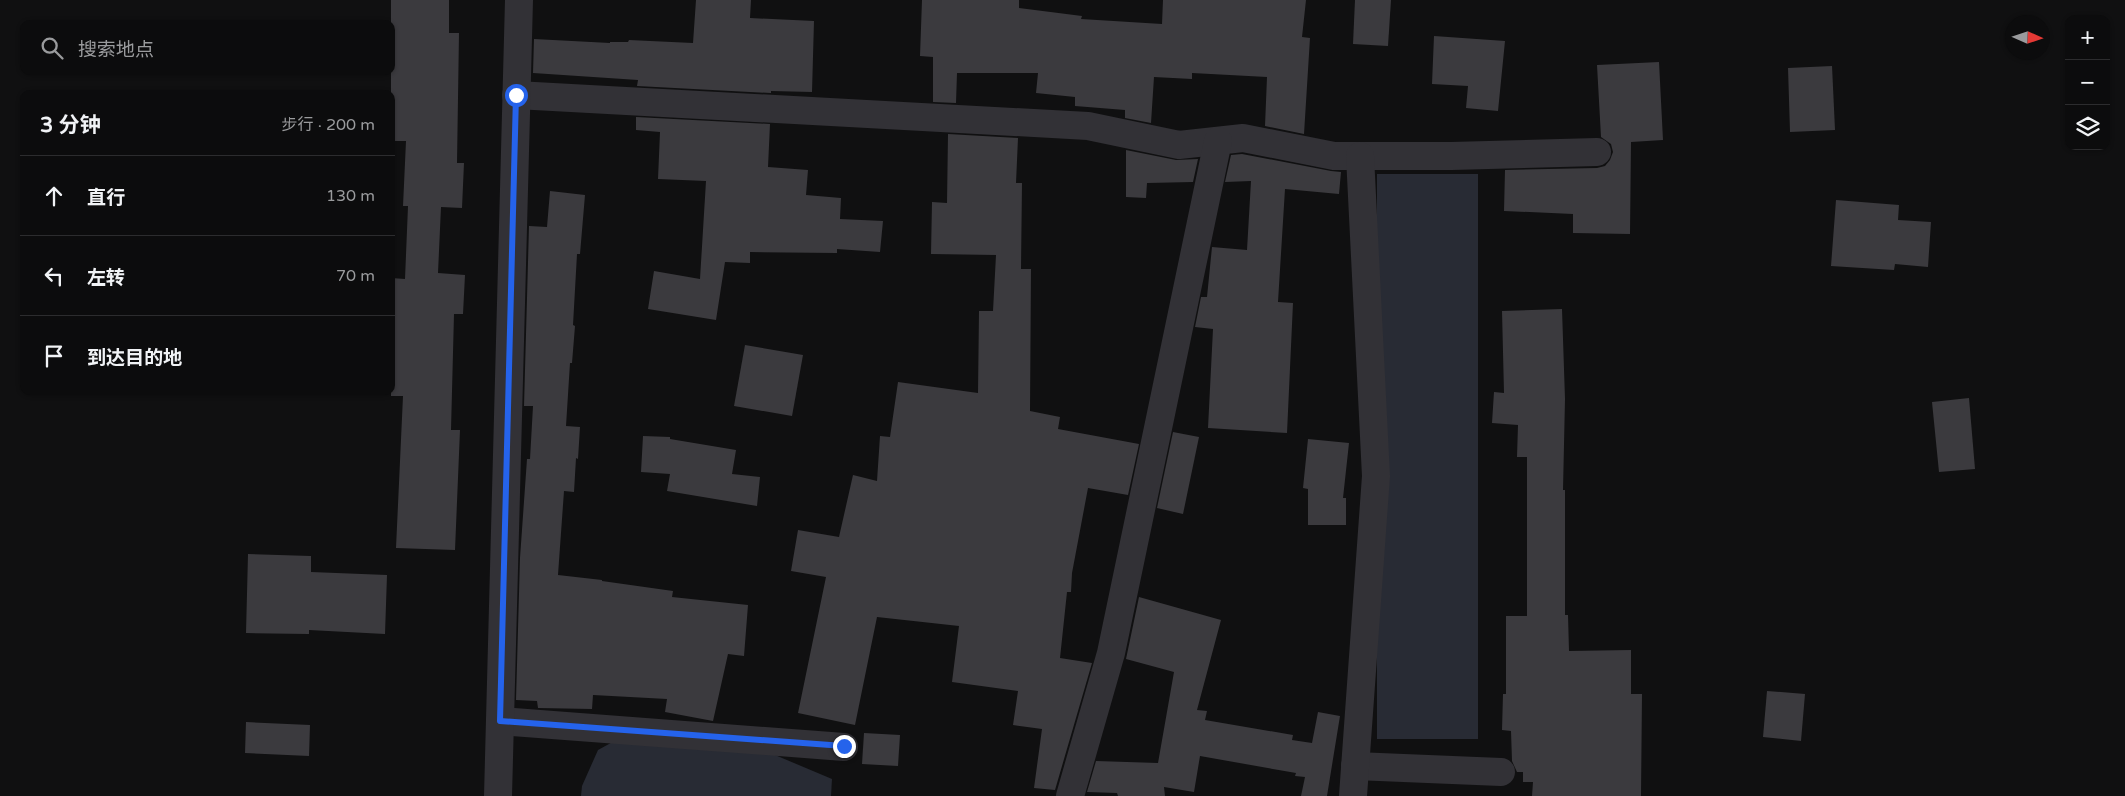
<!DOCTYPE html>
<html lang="zh">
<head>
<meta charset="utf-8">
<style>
	:root { --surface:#0c0c0d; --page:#151516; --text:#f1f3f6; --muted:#9a9b9d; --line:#2c2c2e }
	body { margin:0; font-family:"Varela Round","Noto Sans SC",sans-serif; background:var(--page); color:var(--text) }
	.controls { position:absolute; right:15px; top:15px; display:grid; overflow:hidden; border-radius:10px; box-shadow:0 1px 4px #0004 }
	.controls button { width:45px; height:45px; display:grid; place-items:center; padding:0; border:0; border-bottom:1px solid var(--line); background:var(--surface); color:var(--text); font:25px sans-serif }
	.compass { position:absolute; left:2005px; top:15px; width:45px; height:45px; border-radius:50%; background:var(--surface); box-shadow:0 1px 4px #0004; rotate:93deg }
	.stop { position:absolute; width:15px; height:15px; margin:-11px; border:4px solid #2563eb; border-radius:50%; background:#fff }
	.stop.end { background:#2563eb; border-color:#fff; box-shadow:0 1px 5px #0008 }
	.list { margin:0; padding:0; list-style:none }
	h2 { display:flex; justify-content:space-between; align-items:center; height:65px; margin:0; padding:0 20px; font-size:21px }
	h2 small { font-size:16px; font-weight:400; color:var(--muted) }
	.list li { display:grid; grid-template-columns:32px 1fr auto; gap:15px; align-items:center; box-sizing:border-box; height:80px; padding:0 20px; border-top:1px solid var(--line) }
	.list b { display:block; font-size:19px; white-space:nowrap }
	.list em { font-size:16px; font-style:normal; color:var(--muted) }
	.icon { flex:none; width:28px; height:28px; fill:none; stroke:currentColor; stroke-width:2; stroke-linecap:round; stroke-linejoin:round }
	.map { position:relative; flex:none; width:2125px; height:796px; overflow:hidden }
	.search { position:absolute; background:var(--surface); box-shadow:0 1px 4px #0004; left:20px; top:20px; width:375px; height:55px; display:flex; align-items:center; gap:12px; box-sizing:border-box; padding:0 18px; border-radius:10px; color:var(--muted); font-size:19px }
	.panel { position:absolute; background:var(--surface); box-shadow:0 1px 4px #0004; left:20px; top:90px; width:375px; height:305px; border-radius:10px }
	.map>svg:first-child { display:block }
	.water { fill:#282b34 }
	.building { fill:#3b3a3e }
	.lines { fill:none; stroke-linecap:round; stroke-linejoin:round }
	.minor { stroke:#323136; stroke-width:28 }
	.route { stroke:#2563eb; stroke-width:6 }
</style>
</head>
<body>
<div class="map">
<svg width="2125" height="796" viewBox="0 0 2125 796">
	<rect width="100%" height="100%" fill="#101011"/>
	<g class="water">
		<rect x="1377" y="174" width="101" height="565"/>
		<path d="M 620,738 L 775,755 L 832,779 L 831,796 L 581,796 L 582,786 L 598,750 Z"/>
	</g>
	<g class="building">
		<path d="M 391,0 L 449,0 L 449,33 L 459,33 L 457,163 L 464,163 L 462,208 L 441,207 L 438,273 L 465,275 L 463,314 L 454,314 L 451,430 L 460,430 L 455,550 L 396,548 L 403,396 L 391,396 L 391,278 L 405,279 L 408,206 L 403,206 L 406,141 L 391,141 Z"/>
		<path d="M 696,0 L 751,0 L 750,18 L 814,21 L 812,92 L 771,91 L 771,93 L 637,86 L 638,80 L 533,73 L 534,39 L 610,43 L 610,42 L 628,42 L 629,40 L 693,43 Z"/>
		<path d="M 922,0 L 1019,0 L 1019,8 L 1082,16 L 1081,19 L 1162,24 L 1163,0 L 1306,0 L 1302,37 L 1310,38 L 1304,134 L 1265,126 L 1267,77 L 1192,73 L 1192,79 L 1154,77 L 1151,123 L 1125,118 L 1125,110 L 1075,106 L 1075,97 L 1036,93 L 1038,73 L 957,73 L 956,103 L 933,102 L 933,57 L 920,56 Z"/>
		<path d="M 1355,0 L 1391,0 L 1388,46 L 1353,44 Z"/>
		<path d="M 1434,36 L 1505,41 L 1498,111 L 1466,108 L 1468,86 L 1432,84 Z"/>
		<path d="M 1659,62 L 1663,140 L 1631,142 L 1630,234 L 1573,233 L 1573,214 L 1504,211 L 1505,170 L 1597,168 L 1605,166 L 1610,160 L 1613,152 L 1611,144 L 1601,137 L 1597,65 Z"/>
		<path d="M 1832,66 L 1835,130 L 1790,132 L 1788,68 Z"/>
		<path d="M 636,117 L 770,124 L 768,167 L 808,170 L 806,195 L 841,198 L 840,219 L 883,221 L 880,252 L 837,249 L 837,253 L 750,252 L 750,263 L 725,262 L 716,320 L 648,309 L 654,271 L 700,279 L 706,181 L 658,179 L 660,132 L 636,130 Z"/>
		<path d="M 948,134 L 1018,138 L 1016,183 L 1022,183 L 1021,269 L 1031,269 L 1030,411 L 1060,417 L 1058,429 L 1139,444 L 1128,495 L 1088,488 L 1072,573 L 1071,592 L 1067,592 L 1060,658 L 1092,663 L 1055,790 L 1034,788 L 1042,729 L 1013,725 L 1018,691 L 952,682 L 959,626 L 877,617 L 855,725 L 798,713 L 826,577 L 791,571 L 798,530 L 839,537 L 853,475 L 877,481 L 880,436 L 890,437 L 898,382 L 978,393 L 979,311 L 993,311 L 996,255 L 931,254 L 932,202 L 947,203 Z"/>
		<path d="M 1126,150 L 1176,160 L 1198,159 L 1193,182 L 1147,183 L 1146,198 L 1126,197 Z"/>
		<path d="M 1242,154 L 1331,171 L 1341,172 L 1339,194 L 1285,189 L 1278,302 L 1293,303 L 1287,433 L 1208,428 L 1213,329 L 1195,327 L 1201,297 L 1207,297 L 1212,247 L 1247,250 L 1251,181 L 1225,182 L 1231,155 Z"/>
		<path d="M 550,191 L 585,195 L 580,254 L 577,254 L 573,325 L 575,326 L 572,363 L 570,363 L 566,426 L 580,427 L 578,459 L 576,458 L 574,492 L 564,491 L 558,575 L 602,580 L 602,581 L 673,591 L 672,597 L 748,605 L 744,656 L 728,654 L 713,721 L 665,712 L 667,699 L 593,695 L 592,709 L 538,708 L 537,701 L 516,700 L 520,558 L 527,459 L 530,459 L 533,406 L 524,406 L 529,226 L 547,227 Z"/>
		<path d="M 1836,200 L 1899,205 L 1898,220 L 1931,222 L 1928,267 L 1895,264 L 1894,270 L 1831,266 Z"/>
		<path d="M 1562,309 L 1565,399 L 1563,490 L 1565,490 L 1565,615 L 1568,615 L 1569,651 L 1631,650 L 1631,694 L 1642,694 L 1641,796 L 1532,796 L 1533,782 L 1523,782 L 1523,772 L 1517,772 L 1512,761 L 1511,731 L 1502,730 L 1503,694 L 1506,694 L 1506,616 L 1527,616 L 1527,457 L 1517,457 L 1518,425 L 1492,423 L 1494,392 L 1504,393 L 1502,311 Z"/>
		<path d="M 745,345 L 803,355 L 792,416 L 734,406 Z"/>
		<path d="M 1969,398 L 1975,469 L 1939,472 L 1932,402 Z"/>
		<path d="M 1173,432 L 1199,437 L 1183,514 L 1157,508 Z"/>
		<path d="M 643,436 L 670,437 L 670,439 L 736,450 L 732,474 L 760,477 L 757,506 L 667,491 L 670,474 L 641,472 Z"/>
		<path d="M 1308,439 L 1349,443 L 1343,498 L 1346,498 L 1346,525 L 1308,525 L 1308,489 L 1303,488 Z"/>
		<path d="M 248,554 L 311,556 L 311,572 L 387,575 L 385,634 L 309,630 L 309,634 L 246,633 Z"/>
		<path d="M 1139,597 L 1221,620 L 1197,710 L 1207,711 L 1205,720 L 1293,735 L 1292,740 L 1312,743 L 1318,712 L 1340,716 L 1327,796 L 1301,796 L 1305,777 L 1295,776 L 1296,773 L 1200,756 L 1194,792 L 1164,787 L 1165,796 L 1118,796 L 1117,793 L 1087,792 L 1096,761 L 1158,763 L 1174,672 L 1126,659 Z"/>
		<path d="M 1767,691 L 1805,694 L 1801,741 L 1763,737 Z"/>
		<path d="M 246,722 L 310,725 L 309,756 L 245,753 Z"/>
		<path d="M 864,733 L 900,735 L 898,766 L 862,764 Z"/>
	</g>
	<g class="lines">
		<g class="minor">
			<path d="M 516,95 L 1088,126 L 1179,145 L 1243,138 L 1334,156 L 1451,156 L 1597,152"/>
			<path d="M 500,721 L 844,747"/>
			<path d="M 1355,766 L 1501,772"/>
			<path d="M 498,796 L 519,0"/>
			<path d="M 1070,796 L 1111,653 L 1218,141"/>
			<path d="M 1353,796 L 1376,476 L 1360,156"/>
		</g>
	</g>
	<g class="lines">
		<path class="route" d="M 516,95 L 500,721 L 844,746"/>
	</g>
</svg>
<div class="controls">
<button>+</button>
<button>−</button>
<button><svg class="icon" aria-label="layers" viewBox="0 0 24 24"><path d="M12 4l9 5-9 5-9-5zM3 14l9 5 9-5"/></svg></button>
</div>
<svg class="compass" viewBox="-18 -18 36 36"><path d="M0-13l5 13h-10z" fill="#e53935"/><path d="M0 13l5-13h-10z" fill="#9a9b9d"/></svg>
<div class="stop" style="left:516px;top:95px"></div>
<div class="stop end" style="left:844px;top:746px"></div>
<div class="search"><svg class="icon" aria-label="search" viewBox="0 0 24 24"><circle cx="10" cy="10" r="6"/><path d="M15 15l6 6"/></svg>搜索地点</div>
<section class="panel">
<h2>3 分钟<small>步行 · 200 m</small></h2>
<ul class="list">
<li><svg class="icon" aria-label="ahead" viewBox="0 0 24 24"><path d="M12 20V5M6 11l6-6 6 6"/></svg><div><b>直行</b></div><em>130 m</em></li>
<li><svg class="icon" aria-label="left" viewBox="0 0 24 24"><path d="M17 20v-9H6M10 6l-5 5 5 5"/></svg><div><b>左转</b></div><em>70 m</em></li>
<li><svg class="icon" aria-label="arrive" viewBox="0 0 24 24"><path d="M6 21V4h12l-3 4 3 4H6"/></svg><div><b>到达目的地</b></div></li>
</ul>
</section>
</div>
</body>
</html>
